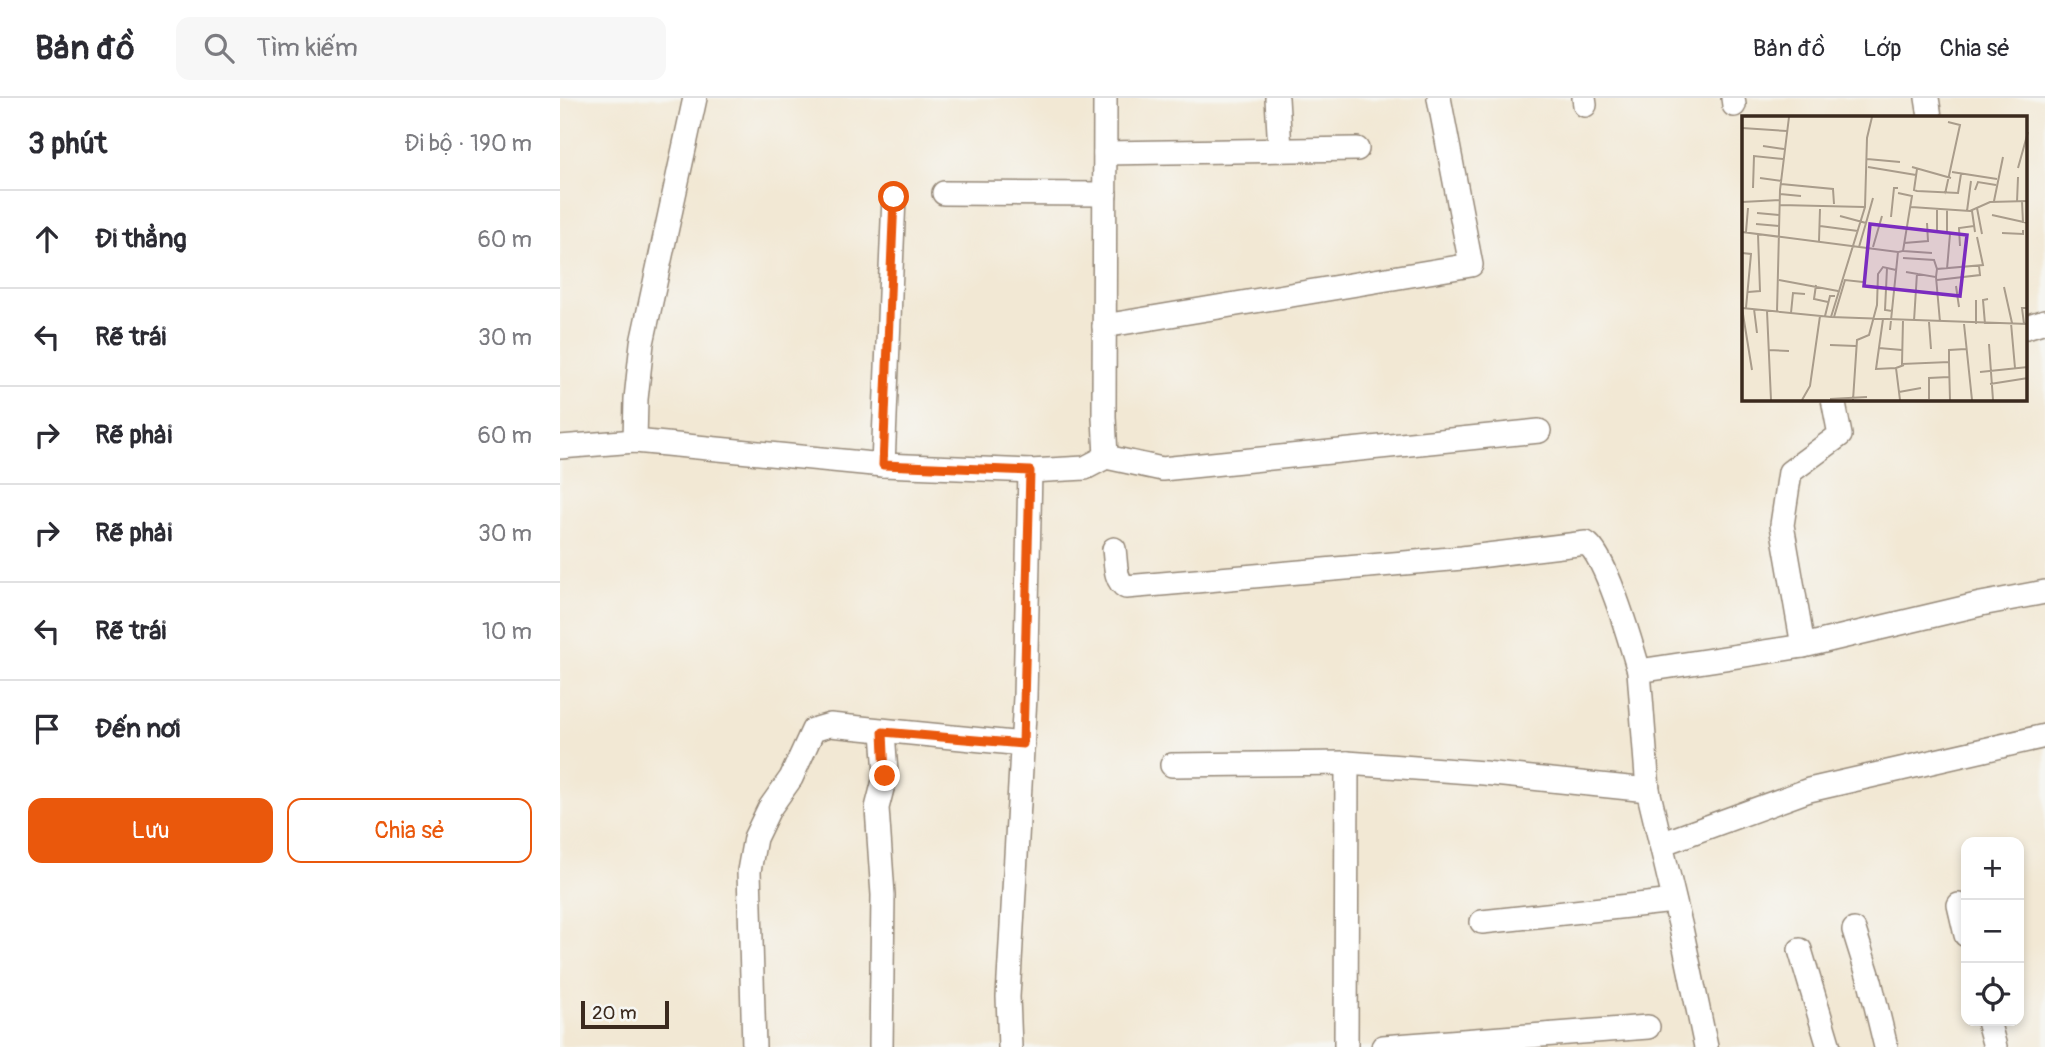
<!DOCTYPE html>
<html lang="vi">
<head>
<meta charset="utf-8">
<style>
	:root { --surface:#fff; --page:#f7f7f7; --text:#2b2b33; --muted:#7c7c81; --line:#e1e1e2; --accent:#ea580c }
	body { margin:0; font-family:Pangolin,sans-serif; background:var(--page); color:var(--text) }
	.controls { position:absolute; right:21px; bottom:21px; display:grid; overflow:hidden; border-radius:14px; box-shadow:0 4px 10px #0003 }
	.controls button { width:63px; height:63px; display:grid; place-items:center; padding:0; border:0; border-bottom:2px solid var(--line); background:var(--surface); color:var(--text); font:35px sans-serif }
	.scale { position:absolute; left:21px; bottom:18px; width:88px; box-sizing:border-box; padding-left:7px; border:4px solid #3b2a1e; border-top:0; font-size:19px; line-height:24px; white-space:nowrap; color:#3b2a1e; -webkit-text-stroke:5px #f6f6f2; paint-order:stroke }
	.stop { position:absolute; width:21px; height:21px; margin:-16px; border:5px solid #ea580c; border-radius:50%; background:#fff }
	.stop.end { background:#ea580c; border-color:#fff; box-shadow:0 2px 7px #0008 }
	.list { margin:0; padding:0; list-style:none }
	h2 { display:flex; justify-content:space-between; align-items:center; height:91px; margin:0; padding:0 28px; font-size:30px }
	h2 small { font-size:23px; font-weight:400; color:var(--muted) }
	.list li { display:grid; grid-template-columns:46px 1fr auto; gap:21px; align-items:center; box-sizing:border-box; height:98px; padding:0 28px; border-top:2px solid var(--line) }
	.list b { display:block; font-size:26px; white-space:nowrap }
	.list em { font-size:23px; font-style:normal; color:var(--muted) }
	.actions { display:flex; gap:14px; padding:21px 28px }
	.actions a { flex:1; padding:16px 0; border:2px solid var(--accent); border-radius:14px; text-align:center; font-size:24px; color:var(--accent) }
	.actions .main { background:var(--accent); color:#fff }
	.icon { flex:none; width:38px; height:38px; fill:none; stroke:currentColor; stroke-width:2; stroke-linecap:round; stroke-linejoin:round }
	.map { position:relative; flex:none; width:1485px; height:949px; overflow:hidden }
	header { display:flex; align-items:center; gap:42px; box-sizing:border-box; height:98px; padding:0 35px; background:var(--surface); border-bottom:2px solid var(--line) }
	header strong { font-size:33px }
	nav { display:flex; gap:38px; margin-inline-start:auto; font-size:24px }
	.search { width:490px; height:63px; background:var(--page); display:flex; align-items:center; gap:18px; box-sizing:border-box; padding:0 24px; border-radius:14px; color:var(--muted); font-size:26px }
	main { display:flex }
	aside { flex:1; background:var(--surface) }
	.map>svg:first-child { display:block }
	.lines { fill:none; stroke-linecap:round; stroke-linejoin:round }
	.street-casing { stroke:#968979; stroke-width:26 }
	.street { stroke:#fff; stroke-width:23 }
	.route { stroke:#ea580c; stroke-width:9 }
	.inset-road { fill:none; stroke:#a99c8b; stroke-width:2 }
	.view { fill:#7b2cbf; fill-opacity:0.15; stroke:#7b2cbf; stroke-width:3.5 }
	.inset-edge { fill:none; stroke:#3b2a1e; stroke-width:3.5 }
</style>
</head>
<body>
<header>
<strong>Bản đồ</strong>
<div class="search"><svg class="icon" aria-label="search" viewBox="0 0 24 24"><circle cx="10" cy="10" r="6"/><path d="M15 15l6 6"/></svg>Tìm kiếm</div>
<nav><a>Bản đồ</a><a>Lớp</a><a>Chia sẻ</a></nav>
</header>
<main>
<aside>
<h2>3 phút<small>Đi bộ · 190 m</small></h2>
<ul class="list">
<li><svg class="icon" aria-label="ahead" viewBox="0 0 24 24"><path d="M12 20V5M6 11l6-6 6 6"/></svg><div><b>Đi thẳng</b></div><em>60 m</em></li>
<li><svg class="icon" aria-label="left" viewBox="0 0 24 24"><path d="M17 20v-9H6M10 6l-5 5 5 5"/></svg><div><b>Rẽ trái</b></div><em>30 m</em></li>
<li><svg class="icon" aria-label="right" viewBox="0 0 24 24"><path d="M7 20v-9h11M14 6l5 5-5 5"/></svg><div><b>Rẽ phải</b></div><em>60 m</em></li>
<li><svg class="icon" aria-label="right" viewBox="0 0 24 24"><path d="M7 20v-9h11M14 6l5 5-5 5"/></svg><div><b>Rẽ phải</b></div><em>30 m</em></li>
<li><svg class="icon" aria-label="left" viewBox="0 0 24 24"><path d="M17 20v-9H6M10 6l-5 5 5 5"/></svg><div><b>Rẽ trái</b></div><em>10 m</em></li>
<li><svg class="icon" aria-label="arrive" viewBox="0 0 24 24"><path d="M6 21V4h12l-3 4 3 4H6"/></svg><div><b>Đến nơi</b></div></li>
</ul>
<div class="actions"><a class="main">Lưu</a><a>Chia sẻ</a></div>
</aside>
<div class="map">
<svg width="1485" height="949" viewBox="0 0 1485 949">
	<rect width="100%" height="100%" fill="#f6f6f2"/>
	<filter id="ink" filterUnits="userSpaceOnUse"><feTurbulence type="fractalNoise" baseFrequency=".0143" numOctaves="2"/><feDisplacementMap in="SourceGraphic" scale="14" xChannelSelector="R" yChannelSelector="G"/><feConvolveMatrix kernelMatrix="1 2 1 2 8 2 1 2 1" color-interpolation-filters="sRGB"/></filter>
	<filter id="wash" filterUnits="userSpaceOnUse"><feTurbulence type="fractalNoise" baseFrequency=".00686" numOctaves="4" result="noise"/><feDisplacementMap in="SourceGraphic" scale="28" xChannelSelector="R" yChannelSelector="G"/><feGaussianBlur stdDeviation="1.57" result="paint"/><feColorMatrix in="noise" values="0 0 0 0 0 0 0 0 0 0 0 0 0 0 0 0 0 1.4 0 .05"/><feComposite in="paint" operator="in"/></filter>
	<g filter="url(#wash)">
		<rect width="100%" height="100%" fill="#f2e8d4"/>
	</g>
	<g filter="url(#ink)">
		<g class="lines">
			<defs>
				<g id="street">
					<path d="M 717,0 L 720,52"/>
					<path d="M 1024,0 L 1025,7"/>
					<path d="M 1173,0 L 1174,7"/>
					<path d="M 1367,0 L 1370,19"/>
					<path d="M 545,55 L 797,51"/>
					<path d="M 384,95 L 545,96"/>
					<path d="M 544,228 L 911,167 L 879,0"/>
					<path d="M 1466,229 L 1485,223"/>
					<path d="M 75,343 L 76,301 L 82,245 L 135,0"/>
					<path d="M 0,349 L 75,343 L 323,367 L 470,373 L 525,370 L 546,359 L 544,319 L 545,0"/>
					<path d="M 546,359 L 602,371 L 979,333"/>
					<path d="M 323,367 L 334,99"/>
					<path d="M 554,451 C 556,464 554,482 566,489 L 902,460 L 1026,445 C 1045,454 1072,549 1079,573"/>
					<path d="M 1243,548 L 1222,427 L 1230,374 L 1280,337 L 1273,301"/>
					<path d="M 612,667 L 787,665 L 924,675 L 1088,692 L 1121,830 L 1146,949"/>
					<path d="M 1088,692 L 1079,573 L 1243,548 L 1421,506 L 1485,494"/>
					<path d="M 1101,746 L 1249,692 L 1485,638"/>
					<path d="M 1399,807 L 1406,837"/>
					<path d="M 922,824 L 1114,803"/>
					<path d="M 1294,832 L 1310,883 L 1326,949"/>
					<path d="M 1240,852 L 1269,949"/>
					<path d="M 1428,923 L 1435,949"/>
					<path d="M 194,949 L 189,773 L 195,740 L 209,711 L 231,680 L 253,632 L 270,627 L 463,646"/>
					<path d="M 321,949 L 323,797 L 317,710 L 326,675 L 323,634"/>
					<path d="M 450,949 L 448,899 L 465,599 L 470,373"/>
					<path d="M 786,949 L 787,665"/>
					<path d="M 823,949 L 1088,929"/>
				</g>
			</defs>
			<use href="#street" class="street-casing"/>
			<use href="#street" class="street"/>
		</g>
	</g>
	<g class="lines" filter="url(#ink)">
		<path class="route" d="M 325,678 L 323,634 L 463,646 L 470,373 L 323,367 L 334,99"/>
	</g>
	<g transform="translate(1182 18)">
		<rect width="285" height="285" fill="#f2e8d4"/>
		<path class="inset-road" d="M 0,12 L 45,15M 21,30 L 42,33M 125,43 L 158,46M 126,51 L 174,59M 170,51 L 209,62M 276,52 L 286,16M 175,53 L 172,74 L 175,75 L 216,77 L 219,58M 210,56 L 255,63M 18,62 L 40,65M 39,68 L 91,73 L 92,88M 11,72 L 12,40 L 41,43M 233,74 L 236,66 L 254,69M 38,78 L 59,80M 203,78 L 218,9 L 206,6M 252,85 L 261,41M 280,85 L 281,107M 0,86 L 38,84M 275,86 L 276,61M 38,89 L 123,91M 169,91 L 228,95 L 248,86 L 286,85M 235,92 L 240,118M 225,95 L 229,65M 230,95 L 233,116M 15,97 L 37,99M 250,99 L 286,107M 98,100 L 124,107 L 117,131M 149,101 L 152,72 L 156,72M 124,107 L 131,82M 14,108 L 37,110M 78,110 L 116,115M 0,116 L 156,136M 4,116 L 6,92M 195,116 L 195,93M 205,117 L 205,94M 260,117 L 281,118 L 281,114M 77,125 L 78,93M 162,127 L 186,125 L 185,107M 218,130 L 217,112 L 232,110M 131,131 L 140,100M 161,135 L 190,137M 0,137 L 9,138 L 4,192M 161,142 L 192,144 L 195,153M 145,152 L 143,194 L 150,195M 205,153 L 208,118M 164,156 L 194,161 L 198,206M 194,161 L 195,153 L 241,149 L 235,121M 37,164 L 96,175M 195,164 L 238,159 L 237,150M 74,169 L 72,183 L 86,186M 214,170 L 217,191M 262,171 L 270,207M 6,176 L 18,175 L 16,118M 0,192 L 89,201 L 286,208M 0,192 L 10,254M 12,193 L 15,217M 25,195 L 29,284M 35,196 L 38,74 L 47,1M 49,197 L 51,177 L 63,178M 83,200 L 88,180 L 93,180M 89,201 L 123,91 L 125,22 L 130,1M 92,201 L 103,164 L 121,166M 141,203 L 134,253 L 154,252M 161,204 L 160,248 L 207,246 L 208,284M 172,205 L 175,157M 187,206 L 189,233M 269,207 L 273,252M 222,208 L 230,284M 234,208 L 234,184M 243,208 L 241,184 L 246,183M 282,208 L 280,192 L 286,192M 148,214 L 156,136 L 161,135 L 170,80 L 156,77M 247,228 L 251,284M 88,229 L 114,230M 137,232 L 160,234M 26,234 L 47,235M 207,246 L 207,234 L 224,233M 238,256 L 286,251M 248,268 L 286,262M 157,276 L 179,272M 88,283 L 125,281M 187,283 L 187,262 L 207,261M 60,284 L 68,270 L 78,200M 111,284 L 115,224 L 127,219 L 135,189 L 136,158 L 141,151 L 154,154M 158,284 L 154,252 L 162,249"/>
		<path class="view" d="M 128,108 L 225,119 L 218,180 L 122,170 Z"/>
		<rect width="285" height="285" class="inset-edge"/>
	</g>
</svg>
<div class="controls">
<button>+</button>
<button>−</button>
<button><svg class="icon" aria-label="locate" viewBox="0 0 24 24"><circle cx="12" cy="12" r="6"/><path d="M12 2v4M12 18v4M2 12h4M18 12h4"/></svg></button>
</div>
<div class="scale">20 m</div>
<div class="stop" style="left:334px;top:99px"></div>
<div class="stop end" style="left:325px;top:678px"></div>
</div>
</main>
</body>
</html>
